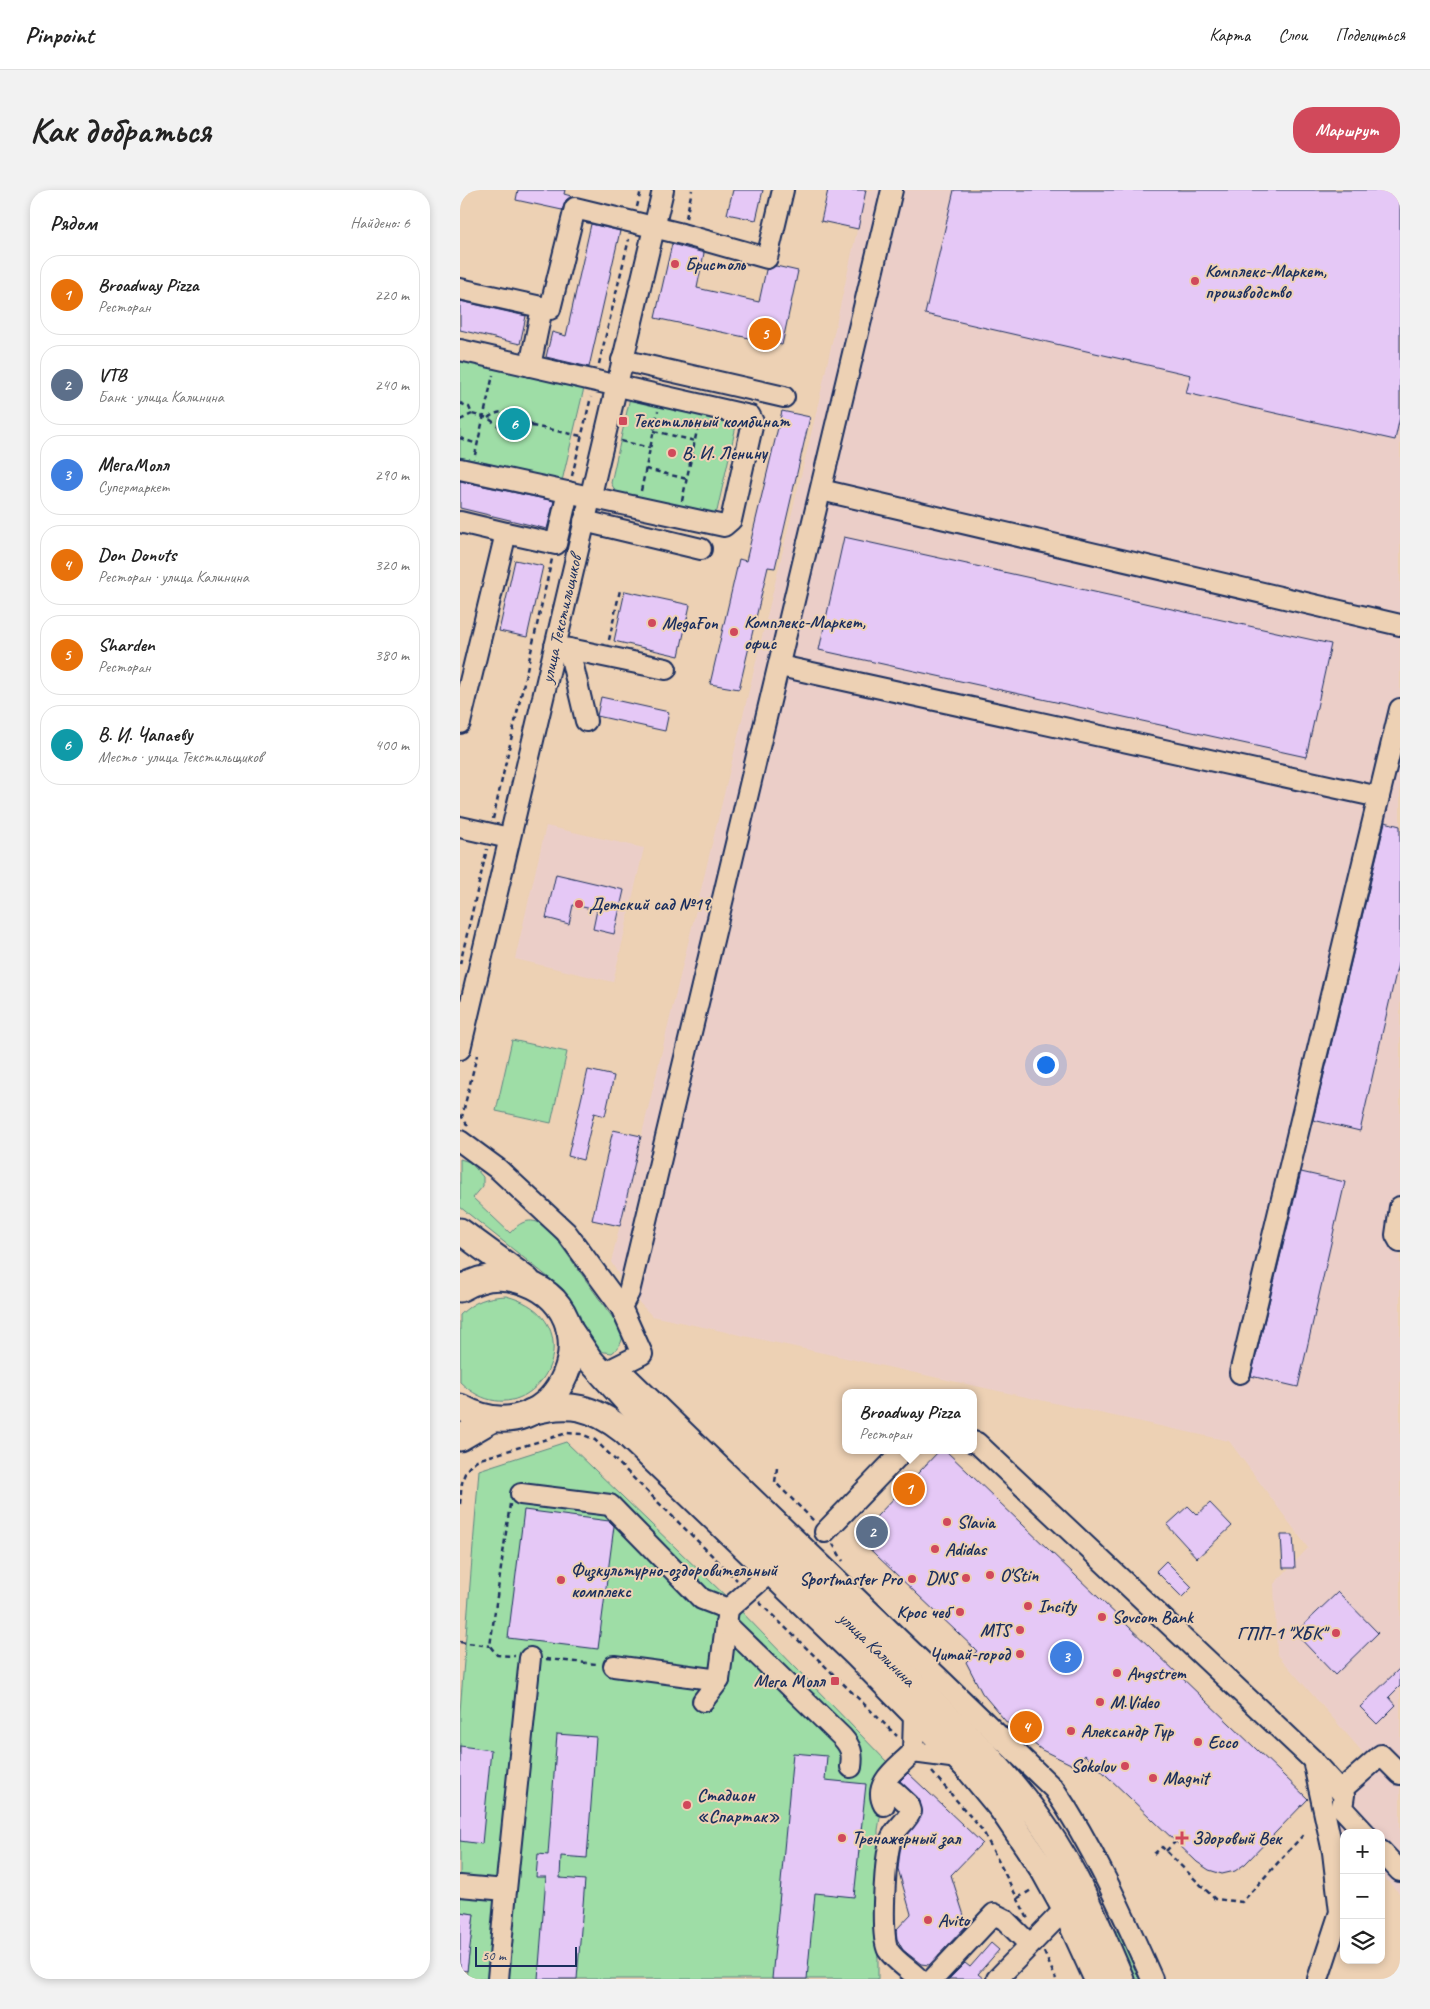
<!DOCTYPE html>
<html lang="ru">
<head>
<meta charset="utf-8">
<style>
	:root { --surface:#fff; --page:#f2f2f2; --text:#222; --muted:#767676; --line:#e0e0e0; --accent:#d1495b }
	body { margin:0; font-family:Caveat,sans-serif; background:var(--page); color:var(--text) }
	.controls { position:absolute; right:15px; bottom:15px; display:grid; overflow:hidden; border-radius:10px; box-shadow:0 2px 8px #0003 }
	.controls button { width:45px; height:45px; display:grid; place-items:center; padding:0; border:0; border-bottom:1px solid var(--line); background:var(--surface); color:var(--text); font:25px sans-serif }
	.scale { position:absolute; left:15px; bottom:12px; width:102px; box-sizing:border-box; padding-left:5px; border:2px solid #1b2f5e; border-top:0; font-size:14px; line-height:18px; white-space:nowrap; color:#1b2f5e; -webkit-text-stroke:4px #edd1b4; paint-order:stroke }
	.you { position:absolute; left:585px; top:874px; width:18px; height:18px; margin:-12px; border:4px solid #fff; border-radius:50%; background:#1a73e8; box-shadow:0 0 0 8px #1a73e833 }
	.badge { display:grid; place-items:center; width:32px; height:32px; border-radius:50%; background:var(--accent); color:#fff; font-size:16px; font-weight:700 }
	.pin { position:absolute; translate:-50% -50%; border:2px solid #fff; box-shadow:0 1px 5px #0006 }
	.popup { position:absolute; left:382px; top:1199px; width:135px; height:65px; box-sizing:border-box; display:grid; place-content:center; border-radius:10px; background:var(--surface); filter:drop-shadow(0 1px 4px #0005); font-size:16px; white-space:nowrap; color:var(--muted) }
	.popup b { font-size:19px; color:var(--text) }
	.popup::after { content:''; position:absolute; left:50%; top:100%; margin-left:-10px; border:10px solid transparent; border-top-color:var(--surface) }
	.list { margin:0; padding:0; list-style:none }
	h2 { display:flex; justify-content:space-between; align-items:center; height:65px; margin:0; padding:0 20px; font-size:21px }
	h2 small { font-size:16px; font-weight:400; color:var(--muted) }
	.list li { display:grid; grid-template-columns:32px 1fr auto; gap:15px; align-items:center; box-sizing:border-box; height:80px; margin:0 10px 10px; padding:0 10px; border:1px solid var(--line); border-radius:20px }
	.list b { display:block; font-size:19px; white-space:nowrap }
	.list p { margin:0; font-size:16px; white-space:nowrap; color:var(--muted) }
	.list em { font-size:16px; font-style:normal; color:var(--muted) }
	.icon { flex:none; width:28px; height:28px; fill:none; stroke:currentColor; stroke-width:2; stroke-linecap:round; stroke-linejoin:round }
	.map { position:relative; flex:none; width:940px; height:1789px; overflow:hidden; border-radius:20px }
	header { display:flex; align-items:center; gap:30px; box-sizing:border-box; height:70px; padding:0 25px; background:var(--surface); border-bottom:1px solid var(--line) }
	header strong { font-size:24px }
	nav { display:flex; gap:28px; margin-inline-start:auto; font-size:18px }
	.intro { display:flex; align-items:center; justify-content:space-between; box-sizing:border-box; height:120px; padding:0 30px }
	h1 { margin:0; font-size:35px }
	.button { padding:12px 22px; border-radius:20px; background:var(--accent); color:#fff; font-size:18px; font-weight:700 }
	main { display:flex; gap:30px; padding:0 30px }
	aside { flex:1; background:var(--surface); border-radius:20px; box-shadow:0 2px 8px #0003 }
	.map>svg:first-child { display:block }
	.built { fill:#ebcec8 }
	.green { fill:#9edda6; stroke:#5c8682 }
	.building { fill:#e5c8f6; stroke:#1b2f5e }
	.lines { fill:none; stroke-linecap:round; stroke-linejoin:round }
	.minor-casing { stroke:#1b2f5e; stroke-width:24 }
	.major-casing { stroke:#1b2f5e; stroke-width:29 }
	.path { stroke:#1b2f5e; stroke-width:2.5; stroke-dasharray:5 4; stroke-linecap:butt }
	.minor { stroke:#edd1b4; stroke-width:20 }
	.major { stroke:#edd1b4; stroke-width:25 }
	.poi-dot { fill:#d1495b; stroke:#edd1b4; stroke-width:2 }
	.labels { text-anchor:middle; stroke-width:4; stroke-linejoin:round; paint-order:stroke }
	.poi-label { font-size:18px; font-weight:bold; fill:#1b2f5e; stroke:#edd1b4; text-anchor:start }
	.street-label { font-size:18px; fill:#1b2f5e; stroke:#edd1b4 }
</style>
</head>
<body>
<header>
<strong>Pinpoint</strong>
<nav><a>Карта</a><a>Слои</a><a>Поделиться</a></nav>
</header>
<div class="intro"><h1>Как добраться</h1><a class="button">Маршрут</a></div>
<main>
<aside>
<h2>Рядом<small>Найдено: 6</small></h2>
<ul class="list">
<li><span class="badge" style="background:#e8710a">1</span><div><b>Broadway Pizza</b><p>Ресторан</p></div><em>220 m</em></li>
<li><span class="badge" style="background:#5c6f8a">2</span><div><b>VTB</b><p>Банк · улица Калинина</p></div><em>240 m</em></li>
<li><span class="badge" style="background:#3f7fe0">3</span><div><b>МегаМолл</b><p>Супермаркет</p></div><em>290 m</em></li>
<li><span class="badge" style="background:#e8710a">4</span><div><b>Don Donuts</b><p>Ресторан · улица Калинина</p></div><em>320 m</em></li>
<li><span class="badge" style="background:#e8710a">5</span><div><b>Sharden</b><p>Ресторан</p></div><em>380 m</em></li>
<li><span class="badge" style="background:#0f9aa8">6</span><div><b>В. И. Чапаеву</b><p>Место · улица Текстильщиков</p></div><em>400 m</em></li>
</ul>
</aside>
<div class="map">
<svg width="940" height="1789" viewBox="0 0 940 1789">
	<rect width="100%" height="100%" fill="#edd1b4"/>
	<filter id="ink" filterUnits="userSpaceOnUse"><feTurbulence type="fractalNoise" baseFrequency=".02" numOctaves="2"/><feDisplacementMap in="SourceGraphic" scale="10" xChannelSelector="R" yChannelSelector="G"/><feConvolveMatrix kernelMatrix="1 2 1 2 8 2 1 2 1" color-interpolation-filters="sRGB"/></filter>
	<g filter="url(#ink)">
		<g class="built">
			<path d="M 406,0 L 940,0 L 940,1704 L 921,1684 L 921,1643 L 884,1644 L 866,1625 L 872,1593 L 905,1565 L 817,1464 L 814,1394 L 848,1358 L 769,1251 L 192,1126 L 169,1102 L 151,1072 L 358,215 Z"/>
			<path d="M 86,636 L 184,658 L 153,792 L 55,769 Z"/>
		</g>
		<g class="green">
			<path d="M 0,168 L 124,198 L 102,291 L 0,267 Z"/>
			<path d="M 171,203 L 278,227 L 257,321 L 249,324 L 157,304 L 151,293 Z"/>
			<path d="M 52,850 L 107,862 L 91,933 L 36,921 Z"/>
			<path d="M 0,969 L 10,972 L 23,987 L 23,996 L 13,1008 L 50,1043 C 63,1028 75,1027 90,1040 L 160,1138 C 165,1149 161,1156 152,1163 L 138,1161 C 123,1143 117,1119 103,1099 L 0,1017 Z"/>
			<path d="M 46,1106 C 144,1131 70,1259 0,1192 L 0,1125 C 14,1111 27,1107 46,1106 Z"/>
			<path d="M 106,1252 L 275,1415 L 429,1574 L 418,1640 L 418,1789 L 6,1789 L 14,1724 L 0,1722 L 0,1522 L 19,1280 Z"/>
			<path d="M 654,1740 L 659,1742 L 681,1789 L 667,1789 L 652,1742 Z"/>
		</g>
		<g class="building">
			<path d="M 58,0 L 105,0 L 104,4 L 111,6 L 106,10 L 102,20 L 56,10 Z"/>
			<path d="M 273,0 L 303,0 L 296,30 L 267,24 Z"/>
			<path d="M 368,0 L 406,0 L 398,39 L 361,31 Z"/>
			<path d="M 494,0 L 940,0 L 940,227 L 935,250 L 726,203 L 731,185 L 465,124 Z"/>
			<path d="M 131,34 L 160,41 L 129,177 L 86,167 L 92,142 L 106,146 Z"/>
			<path d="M 212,54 L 244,63 L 237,98 L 299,112 L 306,80 L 316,76 L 338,81 L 322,155 L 195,128 Z"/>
			<path d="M 0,111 L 66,126 L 60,154 L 0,140 Z"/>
			<path d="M 322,221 L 350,227 L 315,378 L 308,377 L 279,499 L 250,494 L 279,369 L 286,371 Z"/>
			<path d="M 0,291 L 94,311 L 87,339 L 0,318 Z"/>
			<path d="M 384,347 L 871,454 L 846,567 L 359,460 Z"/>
			<path d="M 55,370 L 83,376 L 67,447 L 39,441 Z"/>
			<path d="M 165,401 L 230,415 L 219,466 L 154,451 Z"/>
			<path d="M 141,507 L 209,522 L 205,541 L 137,526 Z"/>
			<path d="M 925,632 L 940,636 L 940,765 L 900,941 L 853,930 Z"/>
			<path d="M 96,684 L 164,700 L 154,744 L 133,739 L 137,720 L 113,715 L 109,734 L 86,728 Z"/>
			<path d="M 128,880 L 154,886 L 145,926 L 134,923 L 123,970 L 108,966 Z"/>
			<path d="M 153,940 L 181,946 L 160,1036 L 132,1030 Z"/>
			<path d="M 841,982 L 885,992 L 838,1197 L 791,1186 Z"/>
			<path d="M 480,1260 L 485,1260 L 848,1609 L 785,1674 L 775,1681 L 762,1684 L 749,1680 L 737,1672 L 625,1565 L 615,1576 L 582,1560 L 548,1534 L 522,1503 L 506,1472 L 517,1461 L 397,1347 Z"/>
			<path d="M 750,1313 L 772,1336 L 737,1368 L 707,1335 L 728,1316 L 737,1325 Z"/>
			<path d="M 64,1320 L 149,1331 L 154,1336 L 138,1459 L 48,1448 Z"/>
			<path d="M 821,1345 L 833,1345 L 835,1378 L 823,1378 Z"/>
			<path d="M 706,1371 L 732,1397 L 722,1407 L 696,1381 Z"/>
			<path d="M 878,1402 L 918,1443 L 875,1485 L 835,1443 Z"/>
			<path d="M 940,1478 L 940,1496 L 929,1507 L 936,1515 L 917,1534 L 900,1517 Z"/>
			<path d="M 97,1544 L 136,1547 L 127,1668 L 101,1666 L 100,1688 L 125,1690 L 117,1789 L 78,1789 L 86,1687 L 76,1687 L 78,1664 L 88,1665 Z"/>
			<path d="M 0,1556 L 31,1560 L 22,1654 L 0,1651 Z"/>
			<path d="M 333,1563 L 367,1566 L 365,1590 L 406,1594 L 394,1707 L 355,1703 L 347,1789 L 312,1789 Z"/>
			<path d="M 448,1583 L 522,1653 L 491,1685 L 507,1735 L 469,1775 L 461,1774 L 443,1760 L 437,1749 L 436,1740 L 451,1724 L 438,1679 L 440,1661 L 443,1651 L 462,1625 L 460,1611 L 440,1591 Z"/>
			<path d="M 0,1722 L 14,1724 L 7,1781 L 0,1780 Z"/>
			<path d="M 531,1753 L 539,1760 L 518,1784 L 524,1789 L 489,1789 L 505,1773 L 510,1777 Z"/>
		</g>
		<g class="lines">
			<defs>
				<g id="minor">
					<path d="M 0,99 L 90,119 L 115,18 L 222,44 L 307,68 L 323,0"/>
					<path d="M 0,160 L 290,226 L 293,232 L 271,330 L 264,336 L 0,279"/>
					<path d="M 162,170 L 324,207"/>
					<path d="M 70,176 L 82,118"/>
					<path d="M 361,300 L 940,435"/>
					<path d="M 124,331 L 241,359"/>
					<path d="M 0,332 L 46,343 L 0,533"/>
					<path d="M 46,343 L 96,354 L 108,302"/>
					<path d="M 95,456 L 206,479"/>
					<path d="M 109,459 L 126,531"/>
					<path d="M 320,476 L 919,607"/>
					<path d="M 0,637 L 49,648"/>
					<path d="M 0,859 L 203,0"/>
					<path d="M 0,951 L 38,979 L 106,1042 L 161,1117 L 182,1164 L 146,1182"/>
					<path d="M 940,1017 L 936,1045 L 940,1052"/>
					<path d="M 161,1117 L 169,1102 L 432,0"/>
					<path d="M 157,1177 L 594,1599 C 634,1658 663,1724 692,1789"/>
					<path d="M 780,1183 L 940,519"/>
					<path d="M 513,1252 L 517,1253 L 853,1570 L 873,1662 L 880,1722 L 858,1789"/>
					<path d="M 61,1304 L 150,1315 L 242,1409 L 268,1419 L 259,1490 L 154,1476"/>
					<path d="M 365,1342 L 444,1260"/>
					<path d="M 268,1419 L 310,1382"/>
					<path d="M 266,1434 L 382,1547 C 391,1557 393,1563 391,1577"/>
					<path d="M 243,1511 L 259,1490"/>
					<path d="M 454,1523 L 453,1562 L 498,1568"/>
					<path d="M 854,1572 L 884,1605 L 882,1618 L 905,1643"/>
					<path d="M 434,1601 L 449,1615 L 451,1621 C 447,1632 435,1638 431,1649 C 425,1667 420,1745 428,1760 C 435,1771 450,1780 459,1789"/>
					<path d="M 880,1601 L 921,1565 L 940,1584"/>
					<path d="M 424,1615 C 412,1593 439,1577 453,1562"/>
					<path d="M 921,1661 L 940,1681"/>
					<path d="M 0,1696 L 46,1700 L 38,1789"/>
					<path d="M 46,1700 L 70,1468"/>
					<path d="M 473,1789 L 534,1724 L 544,1729 L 569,1754"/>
					<path d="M 537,1789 L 605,1719"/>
				</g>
				<g id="major">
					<path d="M 0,1041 L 67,1090"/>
					<path d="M 0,1099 C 18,1088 38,1084 58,1090 C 160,1118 101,1273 0,1217"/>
					<path d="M 109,1139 L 130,1170 L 195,1242 L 525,1563 C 546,1587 567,1611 585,1638 C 617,1684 639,1738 661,1789"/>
					<path d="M 71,1222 C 110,1211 133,1217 164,1241 L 396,1464 L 509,1579 L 542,1619 L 584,1681 L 605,1719 L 637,1789"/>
					<path d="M 0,1248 L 31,1230"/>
				</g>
			</defs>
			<use href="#minor" class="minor-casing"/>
			<use href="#major" class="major-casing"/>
			<g class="path">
				<path d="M 177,17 L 181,0"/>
				<path d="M 226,28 L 232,0"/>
				<path d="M 139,174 L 169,49"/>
				<path d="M 0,213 L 9,217 L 12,224 L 28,228 L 40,237 L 49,239 L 65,239 L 73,236 L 121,246"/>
				<path d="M 28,228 C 43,216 62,223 73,236"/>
				<path d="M 0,230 L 12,224"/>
				<path d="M 194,241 L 235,251"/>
				<path d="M 0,248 L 17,254"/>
				<path d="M 161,251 L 190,258"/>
				<path d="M 15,265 L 33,185"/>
				<path d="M 186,279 L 227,289"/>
				<path d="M 112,286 L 131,207"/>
				<path d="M 181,301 L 198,221"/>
				<path d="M 222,311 L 239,231"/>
				<path d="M 149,450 L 160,400"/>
				<path d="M 33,629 L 92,369"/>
				<path d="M 0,774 L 27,659"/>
				<path d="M 8,936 L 2,927 L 17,865"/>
				<path d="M 317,1278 L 315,1292 L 354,1331"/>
				<path d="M 0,1314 C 2,1295 0,1282 17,1270 L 107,1243 L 122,1244 L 135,1250 L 277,1390"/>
				<path d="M 50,1314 L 30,1456 L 37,1465 L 55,1466"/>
				<path d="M 373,1354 L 383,1371"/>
				<path d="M 299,1412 L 437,1546"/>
				<path d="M 0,1452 L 30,1456"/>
				<path d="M 86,1469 L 137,1474"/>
				<path d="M 472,1582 L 523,1641 L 568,1729"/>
				<path d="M 706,1661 L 715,1652"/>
				<path d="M 694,1664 L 702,1657 L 755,1709 L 782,1712 L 845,1643"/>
				<path d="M 558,1708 L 573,1699"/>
				<path d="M 584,1762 L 596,1789"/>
			</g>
			<use href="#minor" class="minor"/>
			<use href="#major" class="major"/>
		</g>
	</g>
	<g class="poi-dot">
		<circle cx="215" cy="74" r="5"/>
		<circle cx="735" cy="91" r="5"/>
		<rect x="158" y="226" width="10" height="10" rx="2.5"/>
		<circle cx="212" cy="263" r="5"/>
		<circle cx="192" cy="433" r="5"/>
		<circle cx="274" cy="442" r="5"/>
		<circle cx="119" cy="714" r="5"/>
		<circle cx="487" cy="1332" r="5"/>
		<circle cx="475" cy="1359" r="5"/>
		<circle cx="530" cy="1385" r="5"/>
		<circle cx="506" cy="1388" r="5"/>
		<circle cx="452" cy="1389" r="5"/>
		<circle cx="101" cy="1390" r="5"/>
		<circle cx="568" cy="1416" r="5"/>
		<circle cx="500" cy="1422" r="5"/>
		<circle cx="642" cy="1427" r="5"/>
		<circle cx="560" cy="1440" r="5"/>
		<circle cx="876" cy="1443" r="5"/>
		<circle cx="560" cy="1464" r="5"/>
		<circle cx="657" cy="1483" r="5"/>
		<rect x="370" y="1486" width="10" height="10" rx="2.5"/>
		<circle cx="640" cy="1512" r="5"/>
		<circle cx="611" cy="1541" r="5"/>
		<circle cx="738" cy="1552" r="5"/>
		<circle cx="665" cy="1576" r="5"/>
		<circle cx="693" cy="1588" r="5"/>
		<circle cx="227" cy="1615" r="5"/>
		<circle cx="382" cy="1648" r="5"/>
		<path d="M719.5 1640.5h5v5h5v5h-5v5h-5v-5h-5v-5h5z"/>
		<circle cx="468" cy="1730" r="5"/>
	</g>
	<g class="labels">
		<g class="poi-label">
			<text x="225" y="80">Бристоль</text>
			<text x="745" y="87">Комплекс-Маркет,<tspan x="745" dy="21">производство</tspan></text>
			<text x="173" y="237">Текстильный комбинат</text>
			<text x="222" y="269">В. И. Ленину</text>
			<text x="284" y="438">Комплекс-Маркет,<tspan x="284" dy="21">офис</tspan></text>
			<text x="202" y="439">MegaFon</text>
			<text x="129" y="720">Детский сад №19</text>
			<text x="497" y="1338">Slavia</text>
			<text x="485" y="1365">Adidas</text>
			<text x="111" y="1386">Физкультурно-оздоровительный<tspan x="111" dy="21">комплекс</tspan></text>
			<text x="540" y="1391">O'Stin</text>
			<text x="496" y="1394" text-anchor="end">DNS</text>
			<text x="442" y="1395" text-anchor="end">Sportmaster Pro</text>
			<text x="578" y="1422">Incity</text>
			<text x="490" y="1428" text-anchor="end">Крос чеб</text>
			<text x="652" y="1433">Sovcom Bank</text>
			<text x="550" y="1446" text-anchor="end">MTS</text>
			<text x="866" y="1449" text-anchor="end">ГПП-1 "ХБК"</text>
			<text x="550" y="1470" text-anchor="end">Читай-город</text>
			<text x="667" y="1489">Angstrem</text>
			<text x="365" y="1497" text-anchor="end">Мега Молл</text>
			<text x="650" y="1518">M.Video</text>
			<text x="621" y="1547">Александр Тур</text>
			<text x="748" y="1558">Ecco</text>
			<text x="655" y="1582" text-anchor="end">Sokolov</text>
			<text x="703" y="1594">Magnit</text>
			<text x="237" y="1611">Стадион<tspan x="237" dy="21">«Спартак»</tspan></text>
			<text x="392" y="1654">Тренажерный зал</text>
			<text x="732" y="1654">Здоровый Век</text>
			<text x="478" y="1736">Avito</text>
		</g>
		<g class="street-label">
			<text transform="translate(101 429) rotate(-77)" y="6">улица Текстильщиков</text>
			<text transform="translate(417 1459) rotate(44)" y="6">улица Калинина</text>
		</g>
	</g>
</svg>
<div class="controls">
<button>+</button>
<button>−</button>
<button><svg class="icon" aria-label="layers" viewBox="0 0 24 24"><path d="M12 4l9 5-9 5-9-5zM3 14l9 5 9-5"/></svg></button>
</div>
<div class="scale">50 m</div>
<div class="you"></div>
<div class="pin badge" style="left:449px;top:1299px;background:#e8710a">1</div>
<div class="popup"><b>Broadway Pizza</b>Ресторан</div>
<div class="pin badge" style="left:412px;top:1342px;background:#5c6f8a">2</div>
<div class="pin badge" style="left:606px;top:1467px;background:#3f7fe0">3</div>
<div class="pin badge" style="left:566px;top:1537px;background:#e8710a">4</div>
<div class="pin badge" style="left:305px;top:144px;background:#e8710a">5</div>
<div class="pin badge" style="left:54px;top:234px;background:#0f9aa8">6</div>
</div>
</main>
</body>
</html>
